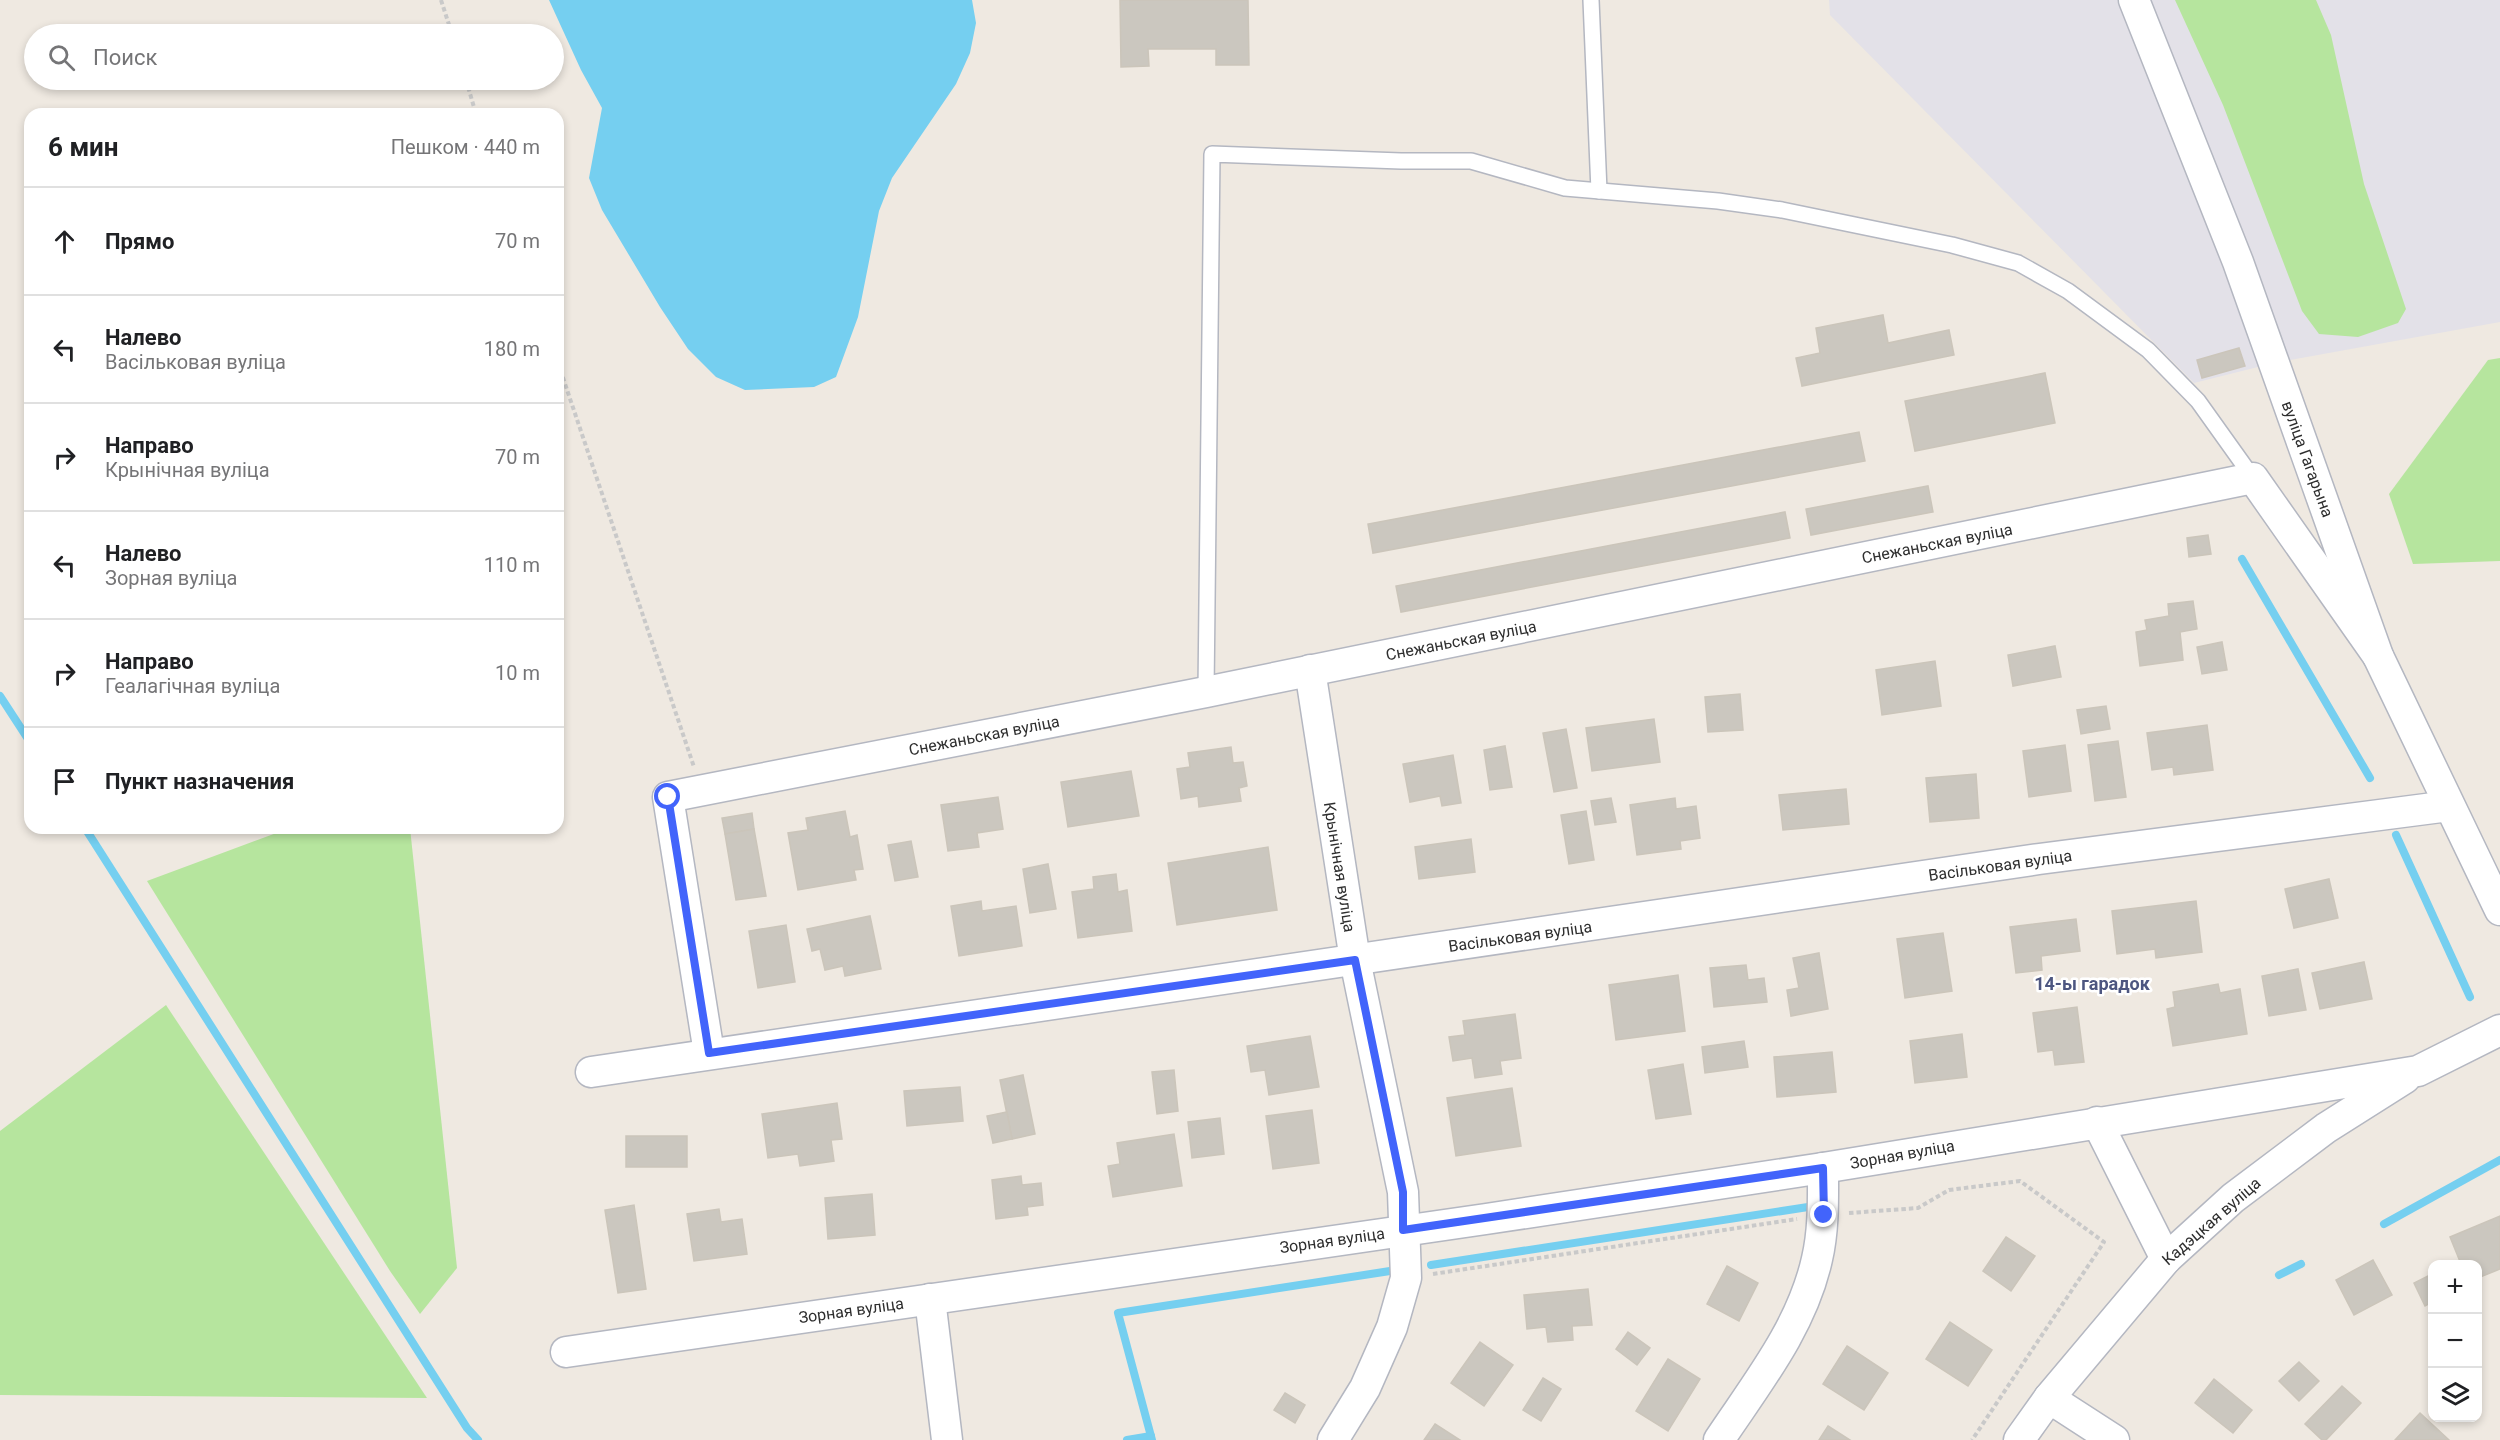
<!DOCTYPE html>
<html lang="ru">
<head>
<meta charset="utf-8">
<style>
	:root { --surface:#fff; --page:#f6f6f6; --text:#202124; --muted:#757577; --line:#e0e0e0 }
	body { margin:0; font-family:Roboto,sans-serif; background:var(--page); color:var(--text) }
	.controls { position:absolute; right:18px; bottom:18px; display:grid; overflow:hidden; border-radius:12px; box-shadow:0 3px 9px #0003 }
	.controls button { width:54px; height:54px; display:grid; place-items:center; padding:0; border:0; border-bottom:2px solid var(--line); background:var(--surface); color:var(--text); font:30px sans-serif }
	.stop { position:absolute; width:18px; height:18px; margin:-14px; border:4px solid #4264fb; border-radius:50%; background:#fff }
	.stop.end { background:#4264fb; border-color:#fff; box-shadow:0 2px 6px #0008 }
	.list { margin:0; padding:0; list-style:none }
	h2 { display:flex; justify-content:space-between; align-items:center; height:78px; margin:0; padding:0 24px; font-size:26px }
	h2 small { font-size:20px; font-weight:400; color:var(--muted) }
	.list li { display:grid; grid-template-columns:39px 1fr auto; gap:18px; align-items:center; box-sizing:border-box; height:108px; padding:0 24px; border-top:2px solid var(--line) }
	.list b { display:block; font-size:22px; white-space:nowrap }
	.list p { margin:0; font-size:20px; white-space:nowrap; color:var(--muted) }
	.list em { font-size:20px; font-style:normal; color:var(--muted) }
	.icon { flex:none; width:33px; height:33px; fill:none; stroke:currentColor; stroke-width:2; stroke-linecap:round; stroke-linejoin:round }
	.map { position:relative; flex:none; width:2500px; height:1440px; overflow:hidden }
	.search { position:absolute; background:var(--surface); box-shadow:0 3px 9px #0003; left:24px; top:24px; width:540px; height:66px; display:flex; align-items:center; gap:15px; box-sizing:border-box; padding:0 21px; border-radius:33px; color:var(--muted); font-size:22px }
	.panel { position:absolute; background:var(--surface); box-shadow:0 3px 9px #0003; left:24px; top:108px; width:540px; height:726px; border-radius:18px }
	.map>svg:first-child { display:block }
	.industrial { fill:#e3e1e8 }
	.green { fill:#b6e59e }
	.water { fill:#75cff0 }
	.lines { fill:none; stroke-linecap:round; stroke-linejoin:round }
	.stream { stroke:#75cff0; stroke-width:8 }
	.building { fill:#cbc7bf; stroke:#cbc5ba; stroke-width:1.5 }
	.lane-casing { stroke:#b4b7c1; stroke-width:18 }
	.street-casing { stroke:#b4b7c1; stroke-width:33 }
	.path { stroke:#c9c9c9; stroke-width:4; stroke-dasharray:4.5 3; stroke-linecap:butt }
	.lane { stroke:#fff; stroke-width:15 }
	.street { stroke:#fff; stroke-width:30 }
	.route { stroke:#4264fb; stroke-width:8 }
	.labels { text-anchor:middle; stroke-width:5; stroke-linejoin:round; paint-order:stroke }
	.street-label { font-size:16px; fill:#2e2e2e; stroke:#fff }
	.neighbourhood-label { font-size:18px; font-weight:bold; fill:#4d5680; stroke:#fff }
</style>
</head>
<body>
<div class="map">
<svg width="2500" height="1440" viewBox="0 0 2500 1440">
	<rect width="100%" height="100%" fill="#efe9e1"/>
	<path class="industrial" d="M 1829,0 L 2500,0 L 2500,322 L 2274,363 L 2194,383 L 1830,15 Z"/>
	<g class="green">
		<path d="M 2175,0 L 2316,0 L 2331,35 L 2364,184 L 2406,309 L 2398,323 L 2358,337 L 2319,334 L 2302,311 L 2223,105 Z"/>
		<path d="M 2500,358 L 2500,561 L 2413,564 L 2389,494 L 2488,360 Z"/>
		<path d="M 290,828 L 410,828 L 457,1268 L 420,1314 L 390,1271 L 147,881 Z"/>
		<path d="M 166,1005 L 427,1398 L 0,1395 L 0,1131 Z"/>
	</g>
	<path class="water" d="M 549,0 L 972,0 L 976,23 L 970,53 L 956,84 L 892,178 L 879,211 L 858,317 L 836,377 L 814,387 L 745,390 L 716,377 L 688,349 L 660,307 L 602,210 L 589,178 L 602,108 L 581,70 Z"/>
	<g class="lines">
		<g class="stream">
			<path d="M 2242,559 L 2370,778"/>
			<path d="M 0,696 L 30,742"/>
			<path d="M 85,828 L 467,1428 L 478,1440"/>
			<path d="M 2396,835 L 2470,997"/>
			<path d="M 2384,1224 L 2500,1160"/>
			<path d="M 1431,1265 L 1808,1207"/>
			<path d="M 2279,1275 L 2301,1264"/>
			<path d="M 1127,1440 L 1151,1436"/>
			<path d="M 1152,1440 L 1118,1313 L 1390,1271"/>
		</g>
	</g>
	<g class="building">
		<path d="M 1120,0 L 1248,0 L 1249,65 L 1216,65 L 1216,49 L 1148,49 L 1149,66 L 1121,67 Z"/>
		<path d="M 1883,315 L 1888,343 L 1949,330 L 1954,355 L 1802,386 L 1796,358 L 1820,353 L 1816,328 Z"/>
		<path d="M 2239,348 L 2245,366 L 2202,378 L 2197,360 Z"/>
		<path d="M 2045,373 L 2055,423 L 1915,451 L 1905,401 Z"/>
		<path d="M 1859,432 L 1865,461 L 1373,553 L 1368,524 Z"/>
		<path d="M 1928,486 L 1933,512 L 1811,535 L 1806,509 Z"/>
		<path d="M 1785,512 L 1790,538 L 1401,612 L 1396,586 Z"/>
		<path d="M 2208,535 L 2211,554 L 2189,557 L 2187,538 Z"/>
		<path d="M 2193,601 L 2197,629 L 2180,632 L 2183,660 L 2140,666 L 2136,632 L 2147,630 L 2145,620 L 2169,616 L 2168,604 Z"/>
		<path d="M 2222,642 L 2227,670 L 2202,674 L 2197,647 Z"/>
		<path d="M 2055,646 L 2061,677 L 2013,686 L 2008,655 Z"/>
		<path d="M 1935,661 L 1941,706 L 1882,715 L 1876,670 Z"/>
		<path d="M 1740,694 L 1743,730 L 1708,732 L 1705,697 Z"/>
		<path d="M 2106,706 L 2110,729 L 2081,734 L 2077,710 Z"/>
		<path d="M 1654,719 L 1660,762 L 1592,771 L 1586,728 Z"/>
		<path d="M 2207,725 L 2213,770 L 2174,775 L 2173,767 L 2152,770 L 2147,733 Z"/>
		<path d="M 1566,729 L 1577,788 L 1554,792 L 1543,733 Z"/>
		<path d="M 2118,741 L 2126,797 L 2095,801 L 2088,745 Z"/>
		<path d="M 2065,745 L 2071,791 L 2029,797 L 2023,751 Z"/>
		<path d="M 1505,746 L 1512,787 L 1490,790 L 1484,750 Z"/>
		<path d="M 1231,747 L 1233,763 L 1243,762 L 1247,786 L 1239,788 L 1241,801 L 1199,807 L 1198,796 L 1181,799 L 1177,769 L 1190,767 L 1188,753 Z"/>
		<path d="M 1453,755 L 1461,803 L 1442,806 L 1440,796 L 1410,802 L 1403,764 Z"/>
		<path d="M 1131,771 L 1139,816 L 1068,827 L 1061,782 Z"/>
		<path d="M 1976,774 L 1979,818 L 1930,822 L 1926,778 Z"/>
		<path d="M 1846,789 L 1849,824 L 1783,830 L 1779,795 Z"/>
		<path d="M 998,797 L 1003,829 L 977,833 L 979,847 L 948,851 L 941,805 Z"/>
		<path d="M 1611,798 L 1616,822 L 1595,825 L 1591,801 Z"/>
		<path d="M 1675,798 L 1676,809 L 1696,806 L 1700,838 L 1680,841 L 1681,849 L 1637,855 L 1630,805 Z"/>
		<path d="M 845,811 L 850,837 L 857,835 L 863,869 L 854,870 L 856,880 L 798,890 L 788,833 L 808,830 L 806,818 Z"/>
		<path d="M 1586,811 L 1594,860 L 1569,864 L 1561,815 Z"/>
		<path d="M 752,813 L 754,829 L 725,834 L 722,818 Z"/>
		<path d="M 754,829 L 766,896 L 736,900 L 725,834 Z"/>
		<path d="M 1471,839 L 1475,872 L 1419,879 L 1415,847 Z"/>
		<path d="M 911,841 L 918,877 L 895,881 L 888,845 Z"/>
		<path d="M 1268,847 L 1277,910 L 1177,925 L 1168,863 Z"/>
		<path d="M 1048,864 L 1056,909 L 1030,913 L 1023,869 Z"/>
		<path d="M 1116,874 L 1118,892 L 1127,890 L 1132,931 L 1078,938 L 1072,892 L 1094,889 L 1093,877 Z"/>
		<path d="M 2329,879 L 2338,918 L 2294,928 L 2285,889 Z"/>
		<path d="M 981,901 L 982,911 L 1016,906 L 1022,946 L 959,956 L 951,906 Z"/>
		<path d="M 2196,901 L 2202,952 L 2156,958 L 2155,949 L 2117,954 L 2112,911 Z"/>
		<path d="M 870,916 L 881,969 L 845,976 L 843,966 L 825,970 L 820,949 L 812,951 L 807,929 Z"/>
		<path d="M 2076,919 L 2080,951 L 2041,956 L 2042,970 L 2016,973 L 2010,927 Z"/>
		<path d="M 786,925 L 795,982 L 758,988 L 749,931 Z"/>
		<path d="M 1943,933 L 1952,991 L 1905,998 L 1897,939 Z"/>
		<path d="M 1819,953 L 1828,1009 L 1791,1016 L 1787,990 L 1799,988 L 1793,958 Z"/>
		<path d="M 2364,962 L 2372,999 L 2320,1009 L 2312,973 Z"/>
		<path d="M 1746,965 L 1748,980 L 1764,978 L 1767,1002 L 1714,1007 L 1710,968 Z"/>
		<path d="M 2298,969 L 2306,1010 L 2269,1016 L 2262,976 Z"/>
		<path d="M 1678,975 L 1685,1031 L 1616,1040 L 1609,985 Z"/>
		<path d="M 2218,984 L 2220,993 L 2240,989 L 2247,1034 L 2173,1046 L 2167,1009 L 2175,1007 L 2173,992 Z"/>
		<path d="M 2077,1007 L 2084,1062 L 2055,1065 L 2053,1050 L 2038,1052 L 2033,1013 Z"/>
		<path d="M 1515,1014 L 1521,1058 L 1500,1061 L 1502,1074 L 1475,1078 L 1472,1058 L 1453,1061 L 1449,1037 L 1465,1035 L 1463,1021 Z"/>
		<path d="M 1962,1034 L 1967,1077 L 1915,1083 L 1910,1041 Z"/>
		<path d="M 1310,1036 L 1319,1087 L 1269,1095 L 1265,1070 L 1251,1072 L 1247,1046 Z"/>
		<path d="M 1744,1041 L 1748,1067 L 1705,1073 L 1702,1047 Z"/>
		<path d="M 1832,1052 L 1836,1092 L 1777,1097 L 1774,1057 Z"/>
		<path d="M 1683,1064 L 1691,1114 L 1656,1119 L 1648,1070 Z"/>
		<path d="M 1174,1070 L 1178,1111 L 1157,1114 L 1152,1072 Z"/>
		<path d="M 1023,1075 L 1035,1134 L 1012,1139 L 1000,1080 Z"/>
		<path d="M 960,1087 L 963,1121 L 907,1126 L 904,1091 Z"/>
		<path d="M 1512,1088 L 1521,1146 L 1456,1156 L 1447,1098 Z"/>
		<path d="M 837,1103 L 842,1139 L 831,1140 L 834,1161 L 800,1166 L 798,1154 L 768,1158 L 762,1114 Z"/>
		<path d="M 1312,1110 L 1319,1163 L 1273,1169 L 1266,1116 Z"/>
		<path d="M 1007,1112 L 1012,1139 L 993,1143 L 987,1116 Z"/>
		<path d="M 1220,1118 L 1224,1154 L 1192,1158 L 1188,1122 Z"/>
		<path d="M 1174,1134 L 1182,1186 L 1113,1197 L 1108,1166 L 1120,1164 L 1117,1143 Z"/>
		<rect x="626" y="1136" width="61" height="31"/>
		<path d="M 1021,1176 L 1022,1185 L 1041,1183 L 1043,1205 L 1027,1207 L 1028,1215 L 996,1219 L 992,1180 Z"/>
		<path d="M 872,1194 L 875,1235 L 828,1239 L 825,1198 Z"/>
		<path d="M 634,1205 L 646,1289 L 618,1293 L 605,1210 Z"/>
		<path d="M 719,1209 L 721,1222 L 742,1219 L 747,1254 L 694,1261 L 687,1214 Z"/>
		<path d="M 2500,1216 L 2500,1269 L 2478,1278 L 2478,1264 L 2461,1264 L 2450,1237 Z"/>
		<path d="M 2006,1237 L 2035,1256 L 2011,1291 L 1983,1271 Z"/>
		<path d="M 2373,1260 L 2392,1295 L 2354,1315 L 2336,1280 Z"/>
		<path d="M 1727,1266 L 1758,1283 L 1739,1321 L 1707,1304 Z"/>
		<path d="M 2432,1274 L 2432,1302 L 2425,1306 L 2414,1283 Z"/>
		<path d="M 1588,1289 L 1592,1325 L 1572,1326 L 1573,1340 L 1548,1342 L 1546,1327 L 1527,1329 L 1524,1295 Z"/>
		<path d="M 1950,1322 L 1992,1350 L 1968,1386 L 1926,1359 Z"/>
		<path d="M 1628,1332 L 1650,1348 L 1637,1365 L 1616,1349 Z"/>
		<path d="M 1480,1342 L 1513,1365 L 1484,1406 L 1451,1383 Z"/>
		<path d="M 1847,1346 L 1888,1373 L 1864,1410 L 1823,1384 Z"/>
		<path d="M 1668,1359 L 1700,1379 L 1668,1431 L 1636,1411 Z"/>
		<path d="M 2299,1362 L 2319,1381 L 2299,1401 L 2279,1381 Z"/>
		<path d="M 1543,1378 L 1561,1389 L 1541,1421 L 1523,1410 Z"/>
		<path d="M 2214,1379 L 2252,1410 L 2233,1433 L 2195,1403 Z"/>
		<path d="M 2342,1386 L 2361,1403 L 2326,1440 L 2322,1440 L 2305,1424 Z"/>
		<path d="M 1285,1393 L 1305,1405 L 1295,1423 L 1274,1410 Z"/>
		<path d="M 2420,1413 L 2449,1440 L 2395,1440 Z"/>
		<path d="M 1435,1424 L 1460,1440 L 1424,1440 Z"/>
		<path d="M 1828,1426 L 1850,1440 L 1819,1440 Z"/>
	</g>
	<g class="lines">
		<defs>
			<g id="lane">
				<path d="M 1591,0 L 1599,191"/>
				<path d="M 1206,692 L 1212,154 L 1401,161 L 1471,161 L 1565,188 L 1718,201 L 1782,210 L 1952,245 L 2018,263 L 2068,291 L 2148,350 L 2198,401 L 2253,478"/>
			</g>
			<g id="street">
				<path d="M 2134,0 L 2238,262 L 2378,656 L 2500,910"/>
				<path d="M 1310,670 L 1355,960 L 1403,1192 L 1406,1278 L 1392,1327 L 1365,1388 L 1333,1440"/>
				<path d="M 709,1053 L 668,797 L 1206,692 L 2253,478 L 2378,656"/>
				<path d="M 591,1072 L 2039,859 L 2449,806"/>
				<path d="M 2097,1122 L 2166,1259"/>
				<path d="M 930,1299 L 947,1440"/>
				<path d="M 566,1352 L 1486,1219 L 1823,1168 L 2418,1071 L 2500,1030"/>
				<path d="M 2049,1398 L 2114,1440"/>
				<path d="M 1719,1440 C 1757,1383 1802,1327 1817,1259 C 1824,1229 1823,1198 1823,1168"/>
				<path d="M 2019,1440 L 2049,1398 L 2166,1259 L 2233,1198 L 2326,1128 L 2405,1078"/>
			</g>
		</defs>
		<use href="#lane" class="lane-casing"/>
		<use href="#street" class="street-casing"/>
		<g class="path">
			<path d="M 441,0 L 452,34"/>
			<path d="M 466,80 L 476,114"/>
			<path d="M 558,363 L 694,767"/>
			<path d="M 1849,1213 L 1918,1208 L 1949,1190 L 2020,1181 L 2104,1242 L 1972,1440"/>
			<path d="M 1433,1274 L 1797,1219"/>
		</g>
		<use href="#lane" class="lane"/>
		<use href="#street" class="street"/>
	</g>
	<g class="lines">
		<path class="route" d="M 668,797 L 709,1053 L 1355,960 L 1403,1192 L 1403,1230 L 1823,1168 L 1824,1215"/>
	</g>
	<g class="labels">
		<g class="street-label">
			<text transform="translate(2308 459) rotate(70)" y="6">вуліца Гагарына</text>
			<text transform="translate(1937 543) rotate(-11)" y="6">Снежаньская вуліца</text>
			<text transform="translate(1461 640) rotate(-11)" y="6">Снежаньская вуліца</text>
			<text transform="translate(984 735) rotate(-11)" y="6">Снежаньская вуліца</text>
			<text transform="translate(2000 865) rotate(-8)" y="6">Васільковая вуліца</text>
			<text transform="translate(1340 867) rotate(81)" y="6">Крынічная вуліца</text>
			<text transform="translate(1520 936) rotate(-8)" y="6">Васільковая вуліца</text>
			<text transform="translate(1902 1154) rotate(-10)" y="6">Зорная вуліца</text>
			<text transform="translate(2211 1221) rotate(-41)" y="6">Кадэцкая вуліца</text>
			<text transform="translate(1332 1240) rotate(-8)" y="6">Зорная вуліца</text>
			<text transform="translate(851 1310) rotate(-8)" y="6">Зорная вуліца</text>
		</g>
		<g class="neighbourhood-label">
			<text x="2092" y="990">14-ы гарадок</text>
		</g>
	</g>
</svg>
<div class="controls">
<button>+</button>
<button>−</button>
<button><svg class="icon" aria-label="layers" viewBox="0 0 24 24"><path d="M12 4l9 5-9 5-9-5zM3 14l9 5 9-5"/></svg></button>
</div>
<div class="stop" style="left:668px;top:797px"></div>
<div class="stop end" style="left:1824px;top:1215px"></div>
<div class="search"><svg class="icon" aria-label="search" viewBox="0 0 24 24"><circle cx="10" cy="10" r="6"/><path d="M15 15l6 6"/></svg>Поиск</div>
<section class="panel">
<h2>6 мин<small>Пешком · 440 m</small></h2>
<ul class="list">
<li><svg class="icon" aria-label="ahead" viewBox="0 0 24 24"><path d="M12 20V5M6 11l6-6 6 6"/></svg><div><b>Прямо</b></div><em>70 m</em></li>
<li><svg class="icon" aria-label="left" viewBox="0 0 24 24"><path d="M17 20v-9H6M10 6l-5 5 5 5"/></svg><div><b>Налево</b><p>Васільковая вуліца</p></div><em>180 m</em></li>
<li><svg class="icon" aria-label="right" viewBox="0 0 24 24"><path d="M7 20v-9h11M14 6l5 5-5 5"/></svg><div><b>Направо</b><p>Крынічная вуліца</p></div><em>70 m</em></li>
<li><svg class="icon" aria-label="left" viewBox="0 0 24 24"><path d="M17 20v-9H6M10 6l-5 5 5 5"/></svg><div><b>Налево</b><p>Зорная вуліца</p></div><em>110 m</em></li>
<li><svg class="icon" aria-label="right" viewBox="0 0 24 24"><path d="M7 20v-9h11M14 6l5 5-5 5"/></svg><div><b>Направо</b><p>Геалагічная вуліца</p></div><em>10 m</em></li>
<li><svg class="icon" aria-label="arrive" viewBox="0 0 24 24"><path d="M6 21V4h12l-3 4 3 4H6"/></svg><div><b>Пункт назначения</b></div></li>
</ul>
</section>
</div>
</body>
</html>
